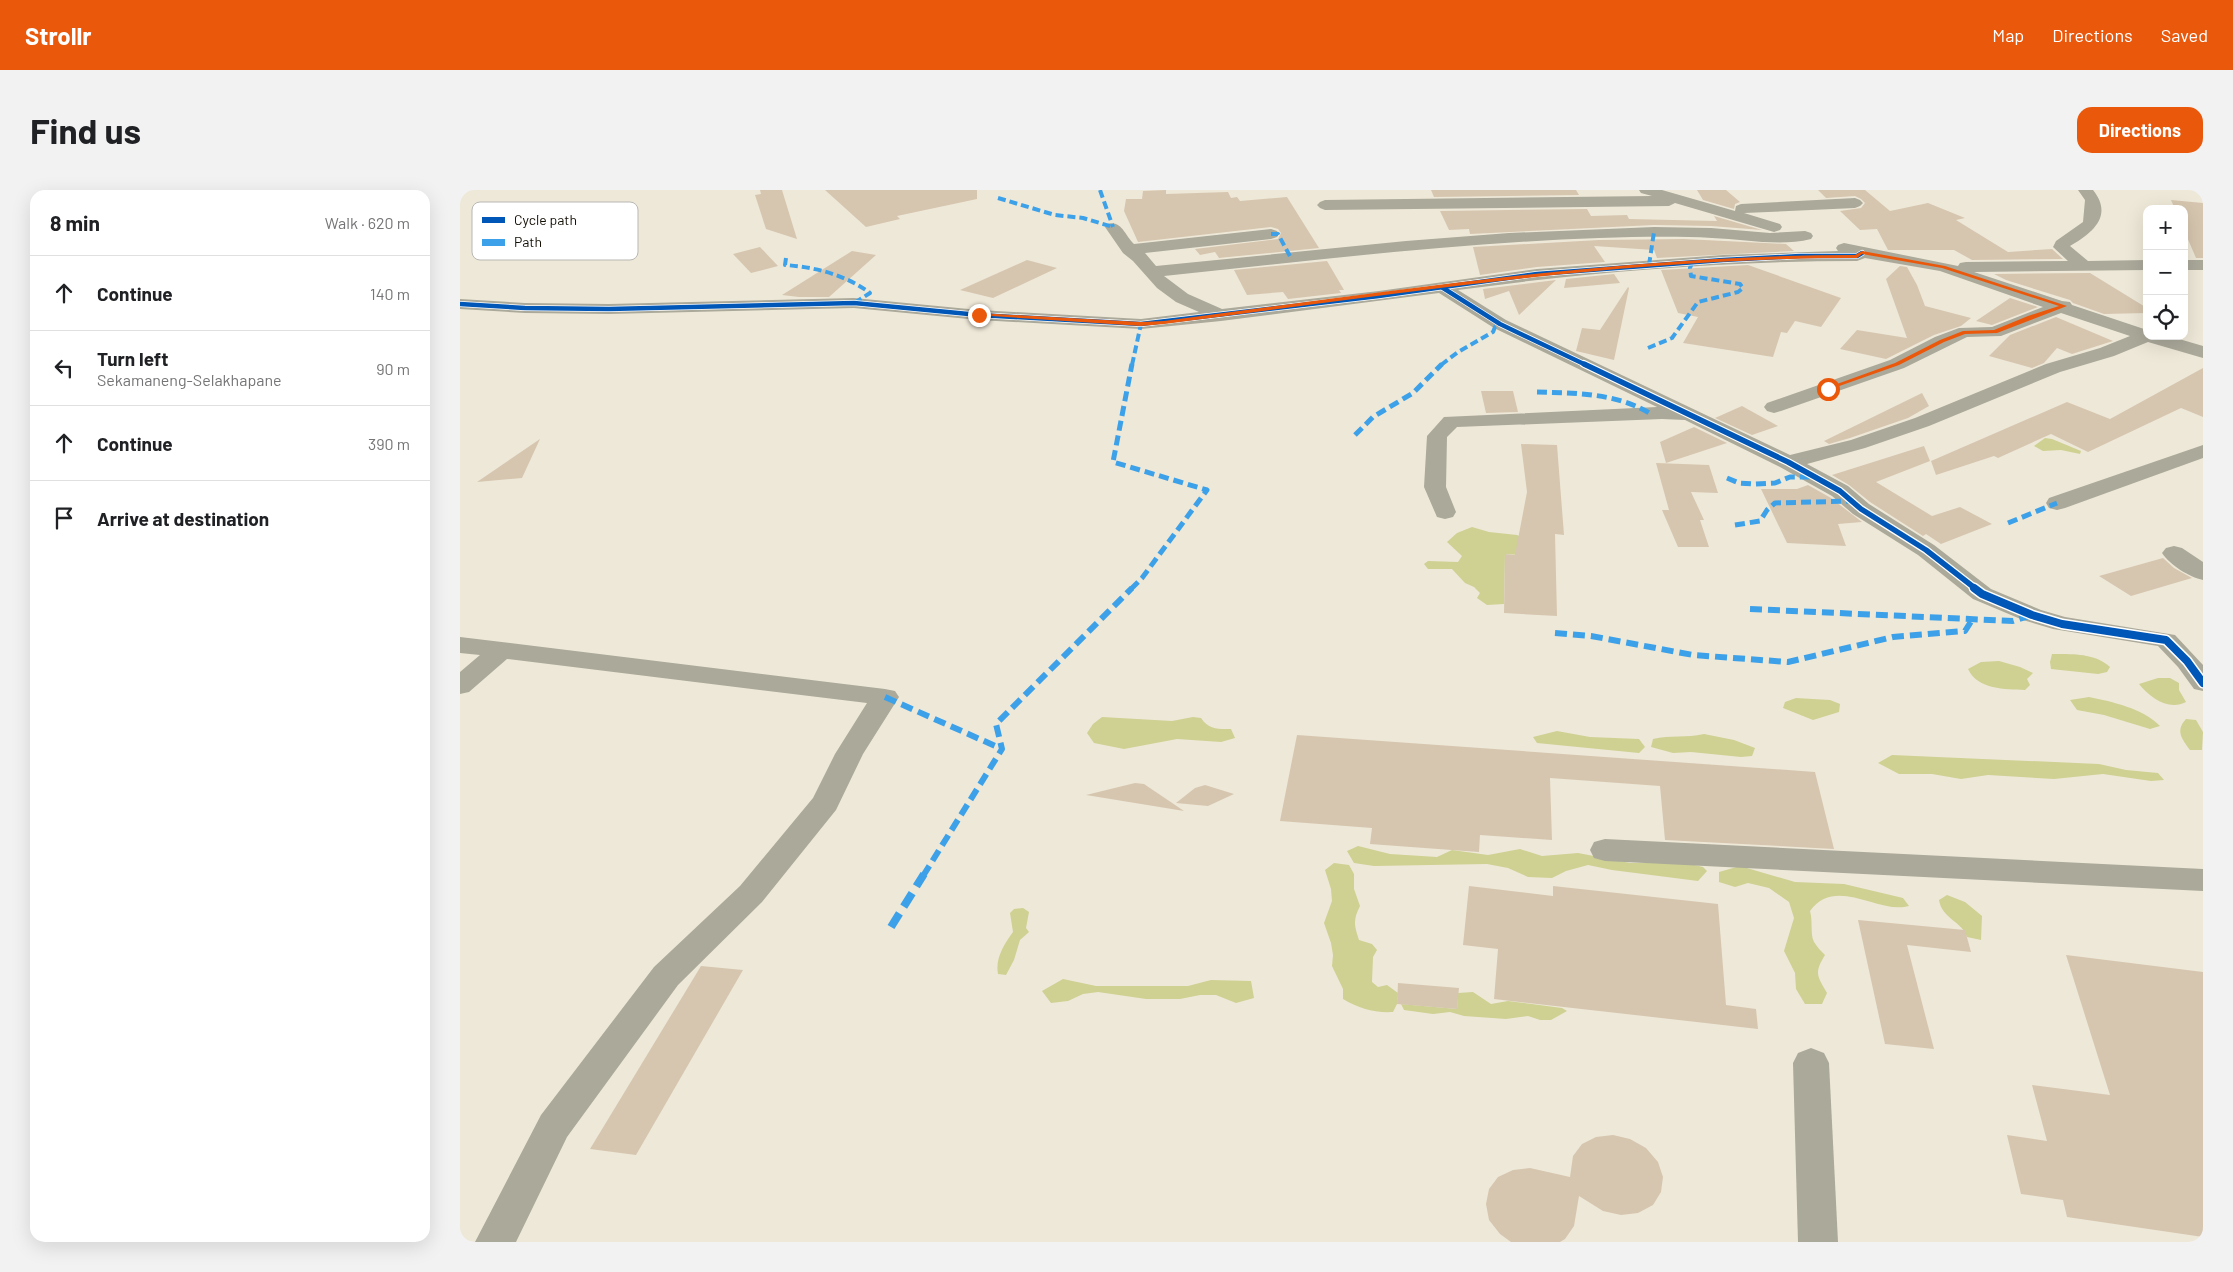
<!DOCTYPE html>
<html lang="en">
<head>
<meta charset="utf-8">
<style>
	:root { --surface:#fff; --page:#f2f2f2; --text:#202124; --muted:#757577; --line:#e0e0e0; --accent:#ea580c }
	body { margin:0; font-family:Barlow,sans-serif; background:var(--page); color:var(--text) }
	.controls { position:absolute; right:15px; top:15px; display:grid; overflow:hidden; border-radius:10px; box-shadow:0 5px 20px #0002 }
	.controls button { width:45px; height:45px; display:grid; place-items:center; padding:0; border:0; border-bottom:1px solid var(--line); background:var(--surface); color:var(--text); font:25px sans-serif }
	.stop { position:absolute; width:15px; height:15px; margin:-11px; border:4px solid #ea580c; border-radius:50%; background:#fff }
	.stop.end { background:#ea580c; border-color:#fff; box-shadow:0 1px 5px #0008 }
	.list { margin:0; padding:0; list-style:none }
	h2 { display:flex; justify-content:space-between; align-items:center; height:65px; margin:0; padding:0 20px; font-size:21px }
	h2 small { font-size:16px; font-weight:400; color:var(--muted) }
	.list li { display:grid; grid-template-columns:32px 1fr auto; gap:15px; align-items:center; box-sizing:border-box; height:75px; padding:0 20px; border-top:1px solid var(--line) }
	.list b { display:block; font-size:19px; white-space:nowrap }
	.list p { margin:0; font-size:16px; white-space:nowrap; color:var(--muted) }
	.list em { font-size:16px; font-style:normal; color:var(--muted) }
	.icon { flex:none; width:28px; height:28px; fill:none; stroke:currentColor; stroke-width:2; stroke-linecap:round; stroke-linejoin:round }
	.map { position:relative; flex:none; width:1743px; height:1052px; overflow:hidden; border-radius:15px }
	header { display:flex; align-items:center; gap:30px; box-sizing:border-box; height:70px; padding:0 25px; background:var(--accent); color:#fff }
	header strong { font-size:24px }
	nav { display:flex; gap:28px; margin-inline-start:auto; font-size:18px }
	.intro { display:flex; align-items:center; justify-content:space-between; box-sizing:border-box; height:120px; padding:0 30px }
	h1 { margin:0; font-size:35px }
	.button { padding:12px 22px; border-radius:15px; background:var(--accent); color:#fff; font-size:18px; font-weight:700 }
	main { display:flex; gap:30px; padding:0 30px }
	aside { flex:1; background:var(--surface); border-radius:15px; box-shadow:0 5px 20px #0002 }
	.map>svg:first-child { display:block }
	.forest { fill:#ced192 }
	.building { fill:#d6c6af }
	.lines { fill:none; stroke-linecap:round; stroke-linejoin:round }
	.minor { fill:#aba99a; fill-rule:evenodd }
	.quiet-far3 { stroke:#3da1e9; stroke-width:4; stroke-dasharray:8 4; stroke-linecap:butt }
	.quiet-far2 { stroke:#3da1e9; stroke-width:5; stroke-dasharray:10 5; stroke-linecap:butt }
	.quiet-far1 { stroke:#3da1e9; stroke-width:6; stroke-dasharray:12 6; stroke-linecap:butt }
	.quiet { stroke:#3da1e9; stroke-width:8; stroke-dasharray:16 8; stroke-linecap:butt }
	.cycleway-far2-casing { stroke:#fff; stroke-width:6 }
	.cycleway-far1-casing { stroke:#fff; stroke-width:8 }
	.cycleway-casing { stroke:#fff; stroke-width:11 }
	.cycleway-far2 { stroke:#0057b8; stroke-width:4.5 }
	.cycleway-far1 { stroke:#0057b8; stroke-width:5.5 }
	.cycleway { stroke:#0057b8; stroke-width:8 }
	.route { fill:#ea580c }
	.key { fill:#fff; stroke:#b8b7b4; stroke-width:1 }
	.key-label { font-size:14px; fill:#130f05 }
</style>
</head>
<body>
<header>
<strong>Strollr</strong>
<nav><a>Map</a><a>Directions</a><a>Saved</a></nav>
</header>
<div class="intro"><h1>Find us</h1><a class="button">Directions</a></div>
<main>
<aside>
<h2>8 min<small>Walk · 620 m</small></h2>
<ul class="list">
<li><svg class="icon" aria-label="ahead" viewBox="0 0 24 24"><path d="M12 20V5M6 11l6-6 6 6"/></svg><div><b>Continue</b></div><em>140 m</em></li>
<li><svg class="icon" aria-label="left" viewBox="0 0 24 24"><path d="M17 20v-9H6M10 6l-5 5 5 5"/></svg><div><b>Turn left</b><p>Sekamaneng-Selakhapane</p></div><em>90 m</em></li>
<li><svg class="icon" aria-label="ahead" viewBox="0 0 24 24"><path d="M12 20V5M6 11l6-6 6 6"/></svg><div><b>Continue</b></div><em>390 m</em></li>
<li><svg class="icon" aria-label="arrive" viewBox="0 0 24 24"><path d="M6 21V4h12l-3 4 3 4H6"/></svg><div><b>Arrive at destination</b></div></li>
</ul>
</aside>
<div class="map">
<svg width="1743" height="1052" viewBox="0 0 1743 1052">
	<rect width="100%" height="100%" fill="#eee8d8"/>
	<g class="forest">
		<path d="M 1585,248 L 1592,249 L 1621,261 L 1620,264 L 1601,260 L 1583,261 L 1574,256 Z"/>
		<path d="M 1012,337 L 1029,342 L 1057,345 L 1066,349 L 1061,365 L 1045,364 L 1044,414 L 1027,415 L 1017,408 L 1020,403 L 1014,397 L 1005,393 L 992,379 L 968,379 L 964,374 L 968,371 L 998,372 L 1002,366 L 987,352 L 997,343 Z"/>
		<path d="M 1592,464 C 1612,464 1635,463 1650,477 L 1647,482 L 1638,484 L 1591,479 L 1590,472 Z"/>
		<path d="M 1539,471 L 1560,477 L 1573,483 L 1567,489 L 1570,495 L 1565,500 C 1545,499 1518,500 1508,479 L 1521,472 Z"/>
		<path d="M 1698,488 L 1710,488 L 1719,493 L 1719,500 L 1726,512 C 1709,521 1690,508 1679,494 Z"/>
		<path d="M 1629,507 C 1653,512 1682,518 1700,536 L 1690,539 L 1644,525 L 1617,520 L 1610,510 Z"/>
		<path d="M 1336,508 L 1370,510 L 1380,514 L 1379,522 L 1353,530 L 1323,518 L 1325,512 Z"/>
		<path d="M 642,527 L 712,531 L 733,527 L 741,528 C 749,540 758,539 771,539 L 775,548 L 761,552 L 717,549 L 664,559 L 634,553 L 627,543 L 633,534 Z"/>
		<path d="M 1726,529 L 1736,530 L 1743,542 L 1742,560 L 1730,560 C 1722,549 1715,541 1726,529 Z"/>
		<path d="M 1097,541 L 1130,547 L 1179,549 L 1185,557 L 1179,563 L 1077,553 L 1073,547 Z"/>
		<path d="M 1244,544 L 1274,550 L 1295,558 L 1292,566 L 1281,567 L 1231,562 L 1213,563 L 1191,557 L 1193,549 C 1210,545 1226,548 1244,544 Z"/>
		<path d="M 1432,565 L 1639,574 L 1666,580 L 1698,583 L 1704,590 L 1691,591 L 1643,584 L 1594,589 L 1528,585 L 1501,589 L 1472,584 L 1439,584 L 1418,573 Z"/>
		<path d="M 898,656 L 930,664 L 977,667 L 992,660 L 1028,665 L 1060,659 L 1082,666 L 1118,663 L 1170,673 L 1226,673 L 1243,677 L 1247,681 L 1238,691 L 1152,680 L 1128,675 L 1106,681 L 1092,688 L 1068,687 L 1048,678 L 1027,674 L 914,676 L 894,673 L 887,661 Z"/>
		<path d="M 874,673 L 889,675 L 894,684 L 894,699 L 900,716 C 893,730 894,735 899,750 L 912,754 L 917,760 L 913,767 L 912,792 L 918,797 L 927,795 L 938,803 L 937,814 L 933,822 C 914,823 898,818 883,809 L 883,799 L 872,776 L 873,765 L 871,753 L 864,733 L 872,711 L 871,699 L 865,680 Z"/>
		<path d="M 1280,676 L 1335,692 L 1384,694 L 1443,708 L 1449,716 C 1419,725 1376,685 1350,721 C 1353,731 1350,744 1354,752 C 1357,757 1361,761 1365,765 C 1354,783 1357,786 1367,803 L 1362,814 L 1345,814 L 1336,799 L 1335,783 L 1324,761 L 1334,728 L 1329,712 L 1309,698 L 1288,693 L 1275,697 L 1259,692 L 1259,682 Z"/>
		<path d="M 1487,705 L 1505,712 L 1522,726 L 1521,750 L 1507,747 C 1502,731 1482,729 1479,710 Z"/>
		<path d="M 563,718 L 569,722 L 566,738 L 569,742 L 560,750 L 554,770 L 546,785 L 538,784 C 535,769 544,754 553,742 L 550,723 L 554,719 Z"/>
		<path d="M 603,789 L 636,796 L 728,796 L 751,790 L 791,791 L 794,808 L 776,813 L 756,805 L 740,805 L 720,809 L 686,809 L 638,802 L 623,804 L 608,811 L 591,813 L 582,801 Z"/>
		<path d="M 1013,802 L 1031,814 L 1048,811 L 1102,818 L 1107,821 L 1091,830 L 1080,830 L 1068,826 L 1046,829 L 1004,826 L 990,822 L 973,824 L 944,820 L 941,814 L 997,819 L 998,803 Z"/>
	</g>
	<g class="building">
		<path d="M 300,0 L 322,0 L 337,49 L 306,39 L 295,5 L 301,4 Z"/>
		<path d="M 365,0 L 517,0 L 517,9 L 437,26 L 440,29 L 406,37 Z"/>
		<path d="M 706,0 L 706,4 L 768,2 L 771,8 L 777,7 L 780,11 L 827,7 L 859,58 L 759,68 L 755,62 L 740,65 L 735,59 L 818,49 L 821,43 L 818,39 L 811,37 L 678,52 L 664,21 L 666,9 L 682,9 L 683,1 Z"/>
		<path d="M 971,0 L 1116,0 L 1119,5 L 974,7 Z"/>
		<path d="M 1237,0 L 1266,0 L 1280,12 L 1275,14 L 1274,19 L 1243,10 Z"/>
		<path d="M 1358,0 L 1405,0 L 1430,21 L 1468,13 L 1505,28 L 1496,30 L 1548,62 L 1592,59 L 1603,69 L 1512,70 L 1494,60 L 1428,60 L 1417,39 L 1400,40 L 1380,21 L 1401,18 L 1405,13 L 1401,9 L 1395,6 L 1366,8 Z"/>
		<path d="M 1711,10 L 1743,13 L 1743,68 L 1736,68 L 1724,40 L 1724,19 L 1715,19 Z"/>
		<path d="M 1127,19 L 1131,26 L 1167,25 L 1169,29 L 1257,31 L 1254,26 L 1302,40 L 1251,36 L 1194,35 L 1010,44 L 1009,39 L 989,40 L 980,21 Z"/>
		<path d="M 1224,49 L 1326,54 L 1334,61 L 1197,68 L 1194,60 L 1134,56 L 1145,72 L 1077,77 L 1020,85 L 1013,57 L 1139,50 Z"/>
		<path d="M 300,57 L 318,76 L 291,83 L 273,64 Z"/>
		<path d="M 392,61 L 416,65 L 369,107 L 339,107 L 322,105 Z"/>
		<path d="M 567,70 L 597,78 L 533,108 L 500,100 Z"/>
		<path d="M 867,71 L 884,100 L 879,100 L 881,103 L 828,109 L 823,102 L 787,105 L 774,80 Z"/>
		<path d="M 1288,75 L 1381,108 L 1361,137 L 1335,131 L 1327,143 L 1321,142 L 1313,167 L 1223,153 L 1238,127 L 1218,123 L 1201,80 Z"/>
		<path d="M 1440,76 L 1447,77 L 1457,95 L 1465,116 L 1511,128 L 1501,136 L 1474,145 L 1426,169 L 1380,159 L 1397,140 L 1447,148 L 1426,89 Z"/>
		<path d="M 1630,83 L 1687,118 L 1687,123 L 1644,124 L 1613,113 L 1610,110 L 1546,90 L 1534,84 Z"/>
		<path d="M 1154,84 L 1160,93 L 1104,98 L 1106,89 Z"/>
		<path d="M 1096,90 L 1059,125 L 1049,101 L 1025,109 L 1023,99 Z"/>
		<path d="M 1168,97 L 1169,98 L 1154,170 L 1116,161 L 1122,138 L 1140,140 Z"/>
		<path d="M 1550,108 L 1578,117 L 1532,135 L 1516,131 Z"/>
		<path d="M 1596,127 L 1653,151 L 1612,164 L 1597,158 L 1584,173 L 1572,178 L 1529,166 L 1550,145 Z"/>
		<path d="M 1743,178 L 1743,227 L 1721,218 L 1628,262 L 1591,244 L 1538,268 L 1534,266 L 1476,285 L 1471,271 L 1607,212 L 1650,229 Z"/>
		<path d="M 1021,201 L 1053,201 L 1058,222 L 1026,223 Z"/>
		<path d="M 1462,203 L 1469,216 L 1448,228 L 1390,248 L 1369,254 L 1364,251 Z"/>
		<path d="M 1282,216 L 1318,236 L 1292,245 L 1255,228 Z"/>
		<path d="M 1234,237 L 1267,253 L 1206,273 L 1200,252 Z"/>
		<path d="M 80,249 L 62,288 L 17,292 Z"/>
		<path d="M 1061,254 L 1097,255 L 1104,345 L 1095,344 L 1097,426 L 1044,423 L 1045,364 L 1055,365 L 1067,302 Z"/>
		<path d="M 1464,256 L 1470,271 L 1416,292 L 1472,326 L 1500,317 L 1532,334 L 1481,354 L 1466,344 L 1463,346 L 1410,312 L 1389,295 L 1372,285 Z"/>
		<path d="M 1196,273 L 1249,275 L 1258,303 L 1231,302 L 1244,330 L 1240,330 L 1249,357 L 1218,357 L 1202,320 L 1209,320 Z"/>
		<path d="M 1348,295 L 1371,308 L 1402,332 L 1378,334 L 1386,356 L 1327,353 L 1301,299 L 1337,299 Z"/>
		<path d="M 1703,368 L 1714,378 L 1732,388 L 1671,406 L 1639,386 Z"/>
		<path d="M 837,545 L 1355,582 L 1374,659 L 1205,650 L 1200,596 L 1090,588 L 1092,650 L 1020,645 L 1019,662 L 910,654 L 912,638 L 820,631 Z"/>
		<path d="M 675,593 L 684,594 L 724,621 L 626,605 Z"/>
		<path d="M 745,595 L 774,604 L 748,616 L 716,613 L 735,598 Z"/>
		<path d="M 1009,696 L 1093,706 L 1093,696 L 1258,714 L 1266,815 L 1296,819 L 1298,839 L 1034,809 L 1038,759 L 1003,755 Z"/>
		<path d="M 1398,730 L 1505,740 L 1511,762 L 1447,755 L 1474,859 L 1425,854 Z"/>
		<path d="M 1606,765 L 1743,782 L 1743,1047 L 1607,1027 L 1603,1010 L 1561,1004 L 1547,945 L 1587,951 L 1572,895 L 1650,905 Z"/>
		<path d="M 241,776 L 283,780 L 176,965 L 130,959 Z"/>
		<path d="M 938,793 L 999,798 L 997,819 L 937,814 Z"/>
		<path d="M 1153,945 L 1170,949 L 1186,958 L 1198,972 L 1203,987 L 1201,1002 L 1193,1015 L 1178,1023 L 1161,1025 L 1143,1021 L 1119,1006 L 1114,1036 L 1105,1049 L 1100,1052 L 1051,1052 L 1040,1044 L 1029,1030 L 1026,1014 L 1029,999 L 1038,987 L 1053,980 L 1070,978 L 1110,987 L 1113,966 L 1122,954 L 1136,947 Z"/>
	</g>
	<g class="lines">
		<g class="minor">
			<path d="M 1179,0 L 1202,0 L 1275,21 L 1276,16 L 1281,14 L 1395,8 L 1400,10 L 1403,13 L 1400,16 L 1395,18 L 1284,23 L 1320,34 L 1322,37 L 1320,40 L 1314,42 L 1215,13 L 1209,16 L 865,20 L 860,18 L 857,15 L 860,12 L 865,10 L 1192,6 L 1181,3 Z"/>
			<path d="M 1618,0 L 1633,0 C 1654,26 1632,43 1610,56 L 1628,71 L 1687,70 L 1687,80 L 1514,82 L 1602,111 L 1610,112 L 1612,115 L 1687,140 L 1687,146 L 1709,146 L 1743,156 L 1743,168 L 1688,152 L 1654,166 L 1600,182 L 1469,236 L 1405,258 L 1347,274 L 1388,296 L 1409,314 L 1474,355 L 1531,399 L 1581,420 L 1605,427 L 1715,445 L 1743,475 L 1743,501 L 1734,499 L 1718,477 L 1698,456 L 1593,439 L 1563,430 L 1513,409 L 1458,365 L 1393,324 L 1372,306 L 1320,277 L 1225,230 L 1202,229 L 997,237 L 987,247 L 986,297 L 996,322 L 993,327 L 985,329 L 977,327 L 964,297 L 967,246 L 984,227 L 1197,217 L 1034,138 L 979,103 L 761,131 L 681,139 L 519,130 L 394,118 L 149,124 L 65,123 L 0,119 L 0,109 L 65,113 L 149,114 L 394,108 L 519,120 L 681,129 L 739,122 L 716,112 L 697,98 L 673,71 L 663,63 L 645,37 L 647,34 C 662,30 665,46 674,54 L 811,39 L 817,41 L 819,44 L 817,47 L 811,49 L 685,63 L 696,76 L 946,51 L 1049,43 L 1194,37 L 1251,38 L 1310,43 L 1345,41 L 1351,43 L 1353,46 L 1351,49 C 1319,57 1285,49 1252,48 C 1215,46 1177,47 1139,48 C 993,53 849,71 704,86 L 728,104 L 762,119 L 919,101 L 1077,79 L 1263,65 L 1378,61 L 1376,58 L 1378,55 L 1384,53 L 1498,76 L 1500,73 L 1506,72 L 1608,71 L 1593,57 L 1596,51 L 1623,32 L 1625,10 ZM 1405,68 L 1480,81 L 1583,117 L 1532,137 L 1499,138 L 1475,147 L 1430,170 L 1307,213 L 1304,217 L 1307,221 L 1314,223 L 1321,221 L 1444,178 L 1507,147 L 1541,146 L 1601,123 L 1670,146 L 1640,158 L 1586,174 L 1455,228 L 1391,250 L 1330,265 L 1046,130 L 998,100 C 1130,82 1264,71 1397,71 Z"/>
			<rect x="1724" y="70" width="19" height="10"/>
			<path d="M 1743,255 L 1743,268 L 1605,318 L 1597,320 L 1589,318 L 1586,313 L 1589,308 Z"/>
			<path d="M 1714,356 L 1722,358 L 1743,372 L 1743,390 C 1729,387 1710,375 1702,363 L 1706,358 Z"/>
			<path d="M 0,447 L 425,499 L 435,501 L 439,507 L 403,564 L 376,620 L 302,712 L 218,795 L 107,947 L 56,1052 L 15,1052 L 81,925 L 194,777 L 280,696 L 353,608 L 375,564 L 407,513 L 47,469 L 9,502 L 0,504 L 0,482 L 20,465 L 0,463 Z"/>
			<path d="M 1145,649 L 1743,679 L 1743,701 L 1145,671 L 1134,668 L 1130,660 L 1134,652 Z"/>
			<path d="M 1351,858 L 1364,863 L 1369,873 L 1378,1052 L 1338,1052 L 1333,873 L 1338,863 Z"/>
		</g>
		<g class="quiet-far3">
			<path d="M 640,0 L 653,37"/>
			<path d="M 538,8 L 595,25 L 623,28 L 653,37"/>
			<path d="M 811,44 L 818,44 L 831,68"/>
			<path d="M 326,68 L 325,75 C 355,77 386,85 410,103 L 396,112"/>
			<path d="M 1189,75 L 1194,42"/>
			<path d="M 1188,158 L 1212,148 L 1238,112 L 1278,102 L 1283,98 L 1280,94 L 1231,86 L 1230,78 L 1232,72"/>
			<path d="M 672,175 L 681,134"/>
			<path d="M 981,175 L 998,162 L 1033,142 L 1035,137 L 1040,134"/>
		</g>
		<g class="quiet-far2">
			<path d="M 1077,202 C 1116,203 1157,203 1191,224"/>
			<path d="M 895,245 L 913,227 L 953,203 L 982,174"/>
			<path d="M 1267,288 L 1279,293 L 1294,294 L 1315,293 L 1330,287 L 1351,287"/>
			<path d="M 1548,333 L 1597,313"/>
			<path d="M 1275,335 L 1300,331 L 1307,320 L 1315,313 L 1392,311"/>
			<path d="M 671,399 L 682,388 L 747,300 L 653,272 L 672,174"/>
		</g>
		<g class="quiet-far1">
			<path d="M 1290,419 L 1553,431 L 1572,425"/>
			<path d="M 1095,443 L 1131,446 L 1233,465 L 1328,472 L 1433,447 L 1505,441 L 1512,430"/>
			<path d="M 425,507 L 542,559"/>
			<path d="M 463,686 L 542,559 L 536,534 L 672,398"/>
		</g>
		<path class="quiet" d="M 431,737 L 464,684"/>
		<defs>
			<g id="cycleway-far2">
				<path d="M 983,98 L 1040,134 L 1126,175"/>
				<path d="M 0,114 L 65,118 L 149,119 L 394,113 L 519,125 L 681,134 L 919,106 L 1077,84 L 1263,70 L 1340,66 L 1397,66 L 1402,63"/>
			</g>
			<path id="cycleway-far1" d="M 1124,174 L 1328,272 L 1380,301 L 1401,319 L 1466,360 L 1516,399"/>
			<path id="cycleway" d="M 1514,398 L 1522,404 L 1572,425 L 1602,434 L 1706,450 L 1727,471 L 1743,493"/>
		</defs>
		<use href="#cycleway-far2" class="cycleway-far2-casing"/>
		<use href="#cycleway-far1" class="cycleway-far1-casing"/>
		<use href="#cycleway" class="cycleway-casing"/>
		<use href="#cycleway-far2" class="cycleway-far2"/>
		<use href="#cycleway-far1" class="cycleway-far1"/>
		<use href="#cycleway" class="cycleway"/>
	</g>
	<path class="route" d="M 1402,61 L 1485,76 L 1607,116 L 1537,143 L 1505,144 L 1484,152 L 1439,175 L 1368,200 L 1366,198 L 1435,173 L 1480,150 L 1503,141 L 1534,140 L 1568,126 L 1599,116 L 1482,78 L 1402,64 L 1397,68 C 1164,68 934,104 704,134 L 681,136 L 516,125 L 519,123 L 681,132 L 704,131 C 933,101 1164,65 1395,65 Z"/>
	<rect x="12" y="12" width="166" height="58" rx="8" class="key"/>
	<rect x="22" y="27" width="23" height="6" fill="#0057b8"/>
	<rect x="22" y="49" width="23" height="7" fill="#3da1e9"/>
	<g class="key-label">
		<text x="54" y="35">Cycle path</text>
		<text x="54" y="57">Path</text>
	</g>
</svg>
<div class="controls">
<button>+</button>
<button>−</button>
<button><svg class="icon" aria-label="locate" viewBox="0 0 24 24"><circle cx="12" cy="12" r="6"/><path d="M12 2v4M12 18v4M2 12h4M18 12h4"/></svg></button>
</div>
<div class="stop" style="left:1368px;top:199px"></div>
<div class="stop end" style="left:519px;top:125px"></div>
</div>
</main>
</body>
</html>
